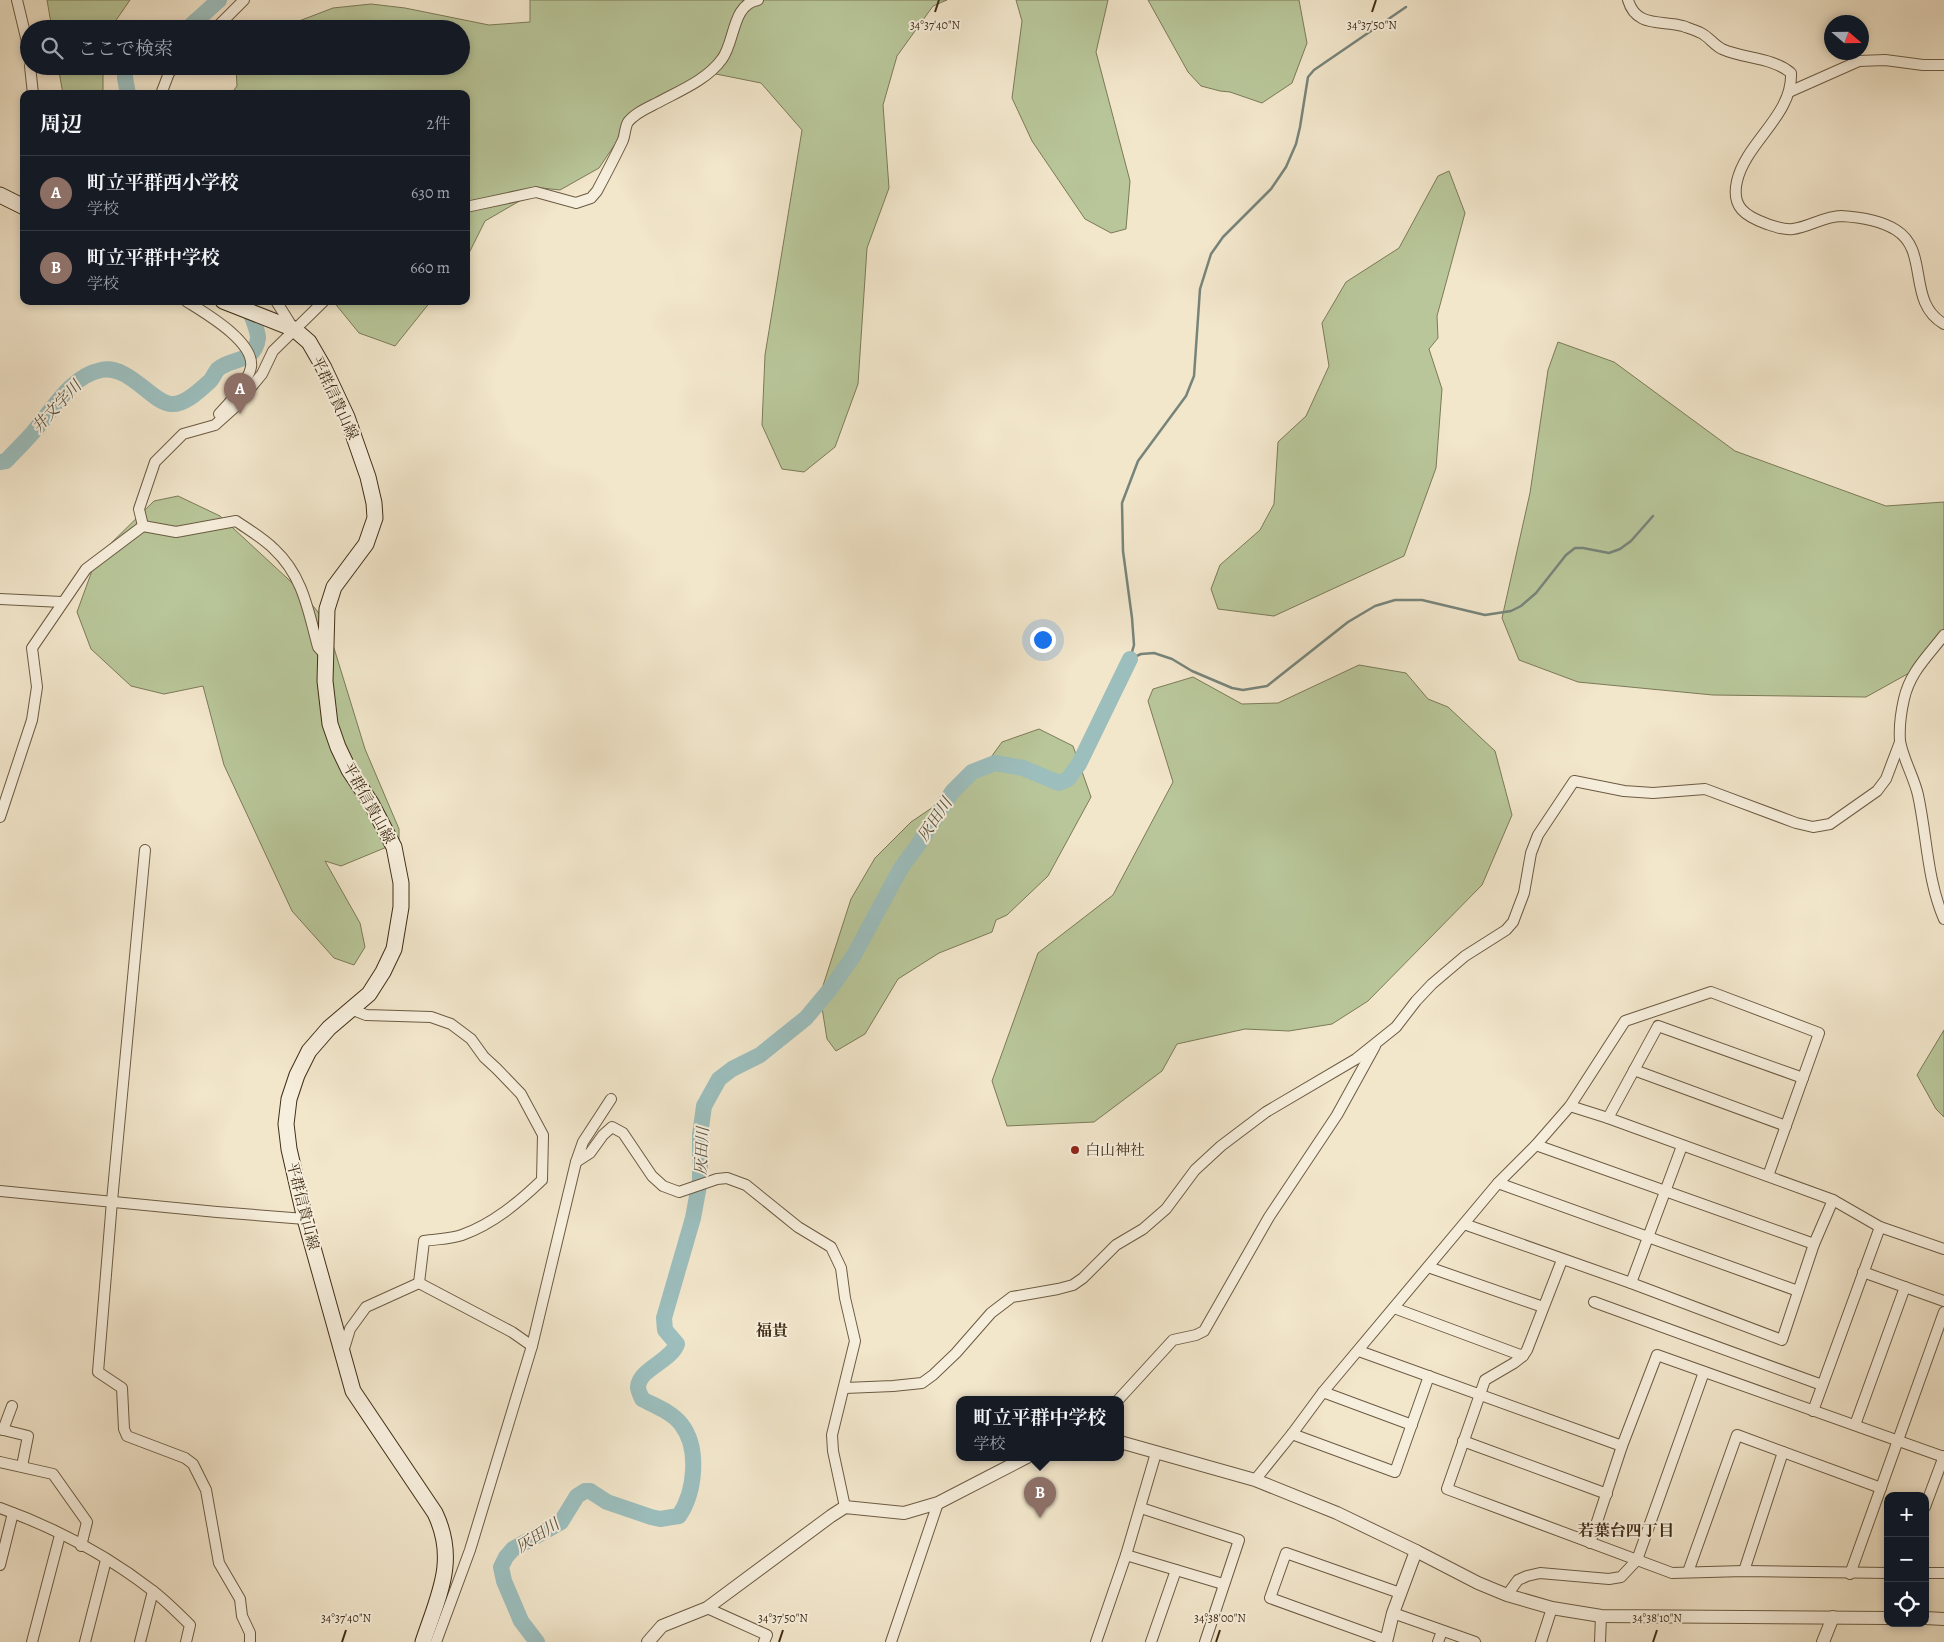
<!DOCTYPE html>
<html lang="ja">
<head>
<meta charset="utf-8">
<style>
	:root { --surface:#171b24; --page:#20242c; --text:#f1f3f6; --muted:#9ea1a6; --line:#363941; --accent:#2563eb }
	body { margin:0; font-family:Alegreya,"Noto Serif JP",serif; background:var(--page); color:var(--text) }
	.controls { position:absolute; right:15px; bottom:15px; display:grid; overflow:hidden; border-radius:10px; box-shadow:0 2px 8px #0003 }
	.controls button { width:45px; height:45px; display:grid; place-items:center; padding:0; border:0; border-bottom:1px solid var(--line); background:var(--surface); color:var(--text); font:25px sans-serif }
	.compass { position:absolute; left:1824px; top:15px; width:45px; height:45px; border-radius:50%; background:var(--surface); box-shadow:0 2px 8px #0003; rotate:110deg }
	.you { position:absolute; left:1042px; top:639px; width:18px; height:18px; margin:-12px; border:4px solid #fff; border-radius:50%; background:#1a73e8; box-shadow:0 0 0 8px #1a73e833 }
	.badge { display:grid; place-items:center; width:32px; height:32px; border-radius:50%; background:var(--accent); color:#fff; font-size:16px; font-weight:700 }
	.pin { position:absolute; translate:-50% -41px; filter:drop-shadow(0 1px 2px #0008) }
	.pin::after { content:''; position:absolute; top:26px; width:18px; height:15px; background:inherit; clip-path:polygon(0 0,100% 0,50% 100%) }
	.popup { position:absolute; left:956px; top:1396px; width:168px; height:65px; box-sizing:border-box; display:grid; place-content:center; border-radius:10px; background:var(--surface); filter:drop-shadow(0 1px 4px #0005); font-size:16px; white-space:nowrap; color:var(--muted) }
	.popup b { font-size:19px; color:var(--text) }
	.popup::after { content:''; position:absolute; left:50%; top:100%; margin-left:-10px; border:10px solid transparent; border-top-color:var(--surface) }
	.list { margin:0; padding:0; list-style:none }
	h2 { display:flex; justify-content:space-between; align-items:center; height:65px; margin:0; padding:0 20px; font-size:21px }
	h2 small { font-size:16px; font-weight:400; color:var(--muted) }
	.list li { display:grid; grid-template-columns:32px 1fr auto; gap:15px; align-items:center; box-sizing:border-box; height:75px; padding:0 20px; border-top:1px solid var(--line) }
	.list b { display:block; font-size:19px; white-space:nowrap }
	.list p { margin:0; font-size:16px; white-space:nowrap; color:var(--muted) }
	.list em { font-size:16px; font-style:normal; color:var(--muted) }
	.icon { flex:none; width:28px; height:28px; fill:none; stroke:currentColor; stroke-width:2; stroke-linecap:round; stroke-linejoin:round }
	.map { position:relative; flex:none; width:1944px; height:1642px; overflow:hidden }
	.search { position:absolute; background:var(--surface); box-shadow:0 2px 8px #0003; left:20px; top:20px; width:450px; height:55px; display:flex; align-items:center; gap:12px; box-sizing:border-box; padding:0 18px; border-radius:28px; color:var(--muted); font-size:19px }
	.panel { position:absolute; background:var(--surface); box-shadow:0 2px 8px #0003; left:20px; top:90px; width:450px; height:215px; border-radius:10px }
	.map>svg:first-child { display:block }
	.green { fill:#b8c699; stroke:#7c7a58 }
	.lines { fill:none; stroke-linecap:round; stroke-linejoin:round }
	.stream { stroke:#77847a; stroke-width:2.5 }
	.river { stroke:#9cbebd; stroke-width:16 }
	.minor-casing { stroke:#6c5b43; stroke-width:12 }
	.tertiary-casing { stroke:#6c5b43; stroke-width:14 }
	.secondary-casing { stroke:#402d16; stroke-width:17 }
	.minor { stroke:#f7efdd; stroke-width:10 }
	.tertiary { stroke:#f7efdd; stroke-width:12 }
	.secondary { stroke:#f7efdd; stroke-width:15 }
	.ticks { fill:none; stroke:#402d16; stroke-width:2 }
	.poi-dot { fill:#8f2418; stroke:#f7efdd; stroke-width:2 }
	.labels { text-anchor:middle; stroke-width:4; stroke-linejoin:round; paint-order:stroke }
	.street-label { font-size:15px; fill:#402d16; stroke:#f7efdd }
	.poi-label { font-size:15px; fill:#402d16; stroke:#f7efdd; text-anchor:start }
	.water-label { font-size:16px; font-style:italic; fill:#575140; stroke:#f7efdd }
	.neighbourhood-label { font-size:16px; font-weight:bold; fill:#402d16; stroke:#f7efdd }
	.ticks-label { font-size:12px; text-anchor:middle; fill:#402d16; stroke:#f7efdd; stroke-width:4; stroke-linejoin:round; paint-order:stroke }
</style>
</head>
<body>
<div class="map">
<svg width="1944" height="1642" viewBox="0 0 1944 1642">
	<rect width="100%" height="100%" fill="#f2e6cb"/>
	<filter id="stains"><feTurbulence type="fractalNoise" baseFrequency=".004" numOctaves="4"/><feColorMatrix values="0 0 0 0 .2 0 0 0 0 .09 0 0 0 0 .02 0 0 0 .5 -.17"/></filter>
	<radialGradient id="worn" r=".72"><stop offset=".6" stop-color="#630" stop-opacity="0"/><stop offset="1" stop-color="#630" stop-opacity=".3"/></radialGradient>
	<g class="green">
		<path d="M 47,0 L 130,0 L 110,29 L 52,29 Z"/>
		<path d="M 530,0 L 947,0 L 933,6 L 897,56 L 883,105 L 889,188 L 867,248 L 858,384 L 835,447 L 804,472 L 782,469 L 762,425 L 765,355 L 802,130 L 761,83 L 706,72 L 638,110 L 599,168 L 560,190 L 542,188 L 485,221 L 466,259 L 466,94 L 231,94 L 237,86 L 236,66 L 461,66 L 461,29 L 278,29 L 333,8 L 371,4 L 405,8 L 489,25 L 530,22 Z"/>
		<path d="M 1016,0 L 1108,0 L 1096,52 L 1130,181 L 1126,229 L 1111,233 L 1085,219 L 1032,141 L 1012,98 L 1022,21 Z"/>
		<path d="M 1148,0 L 1299,0 L 1307,43 L 1292,83 L 1262,103 L 1230,92 L 1220,91 L 1201,86 L 1188,72 Z"/>
		<path d="M 58,66 L 103,66 L 103,94 L 63,94 Z"/>
		<path d="M 1449,171 L 1465,213 L 1437,316 L 1438,338 L 1429,349 L 1442,389 L 1436,468 L 1404,556 L 1274,616 L 1218,609 L 1211,589 L 1220,565 L 1260,530 L 1274,504 L 1278,442 L 1306,416 L 1329,366 L 1322,323 L 1346,282 L 1399,248 L 1438,176 Z"/>
		<path d="M 333,301 L 431,301 L 395,346 L 359,333 Z"/>
		<path d="M 1558,342 L 1614,362 L 1735,451 L 1886,506 L 1944,502 L 1944,641 L 1911,672 L 1866,697 L 1713,695 L 1578,682 L 1519,660 L 1502,618 L 1530,493 L 1548,370 Z"/>
		<path d="M 178,496 L 220,516 L 301,591 L 326,622 L 365,749 L 399,829 L 399,842 L 341,866 L 325,861 L 360,923 L 365,947 L 354,965 L 334,958 L 292,911 L 224,765 L 203,686 L 164,694 L 131,686 L 91,649 L 77,612 L 97,557 L 154,501 Z"/>
		<path d="M 1359,665 L 1406,673 L 1428,699 L 1448,707 L 1495,751 L 1512,815 L 1482,885 L 1368,1001 L 1332,1024 L 1289,1031 L 1245,1029 L 1177,1044 L 1162,1071 L 1094,1122 L 1007,1126 L 992,1081 L 1038,953 L 1113,895 L 1173,782 L 1148,701 L 1153,689 L 1193,677 L 1242,704 L 1278,703 Z"/>
		<path d="M 1039,729 L 1073,746 L 1091,797 L 1048,876 L 1007,915 L 996,920 L 992,932 L 939,953 L 898,979 L 865,1034 L 836,1051 L 827,1039 L 820,995 L 851,899 L 875,858 L 911,822 L 976,778 L 1002,742 Z"/>
		<path d="M 1944,1030 L 1944,1117 L 1936,1109 L 1917,1075 Z"/>
	</g>
	<g class="lines">
		<g class="stream">
			<path d="M 1130,659 L 1134,645 L 1132,618 L 1123,551 L 1122,503 L 1138,461 L 1186,396 L 1194,376 L 1200,289 L 1211,254 L 1223,237 L 1271,189 L 1286,167 L 1296,144 L 1300,127 L 1308,77 L 1314,70 L 1406,7"/>
			<path d="M 1130,659 L 1141,654 L 1154,653 L 1172,659 L 1192,671 L 1232,688 L 1243,690 L 1267,686 L 1348,622 L 1375,606 L 1395,600 L 1422,600 L 1485,615 L 1511,611 L 1521,606 L 1536,593 L 1566,555 L 1575,548 L 1583,548 L 1609,553 L 1620,549 L 1631,541 L 1653,516"/>
		</g>
		<g class="river">
			<path d="M 187,29 L 219,0"/>
			<path d="M 125,66 L 125,78 L 128,94"/>
			<path d="M 0,462 L 6,461 C 15,451 26,441 35,430 C 53,409 71,376 101,370 C 129,364 152,403 171,404 C 185,405 200,390 210,381 C 213,378 215,372 218,369 C 231,358 255,363 258,338 C 258,329 249,310 246,301"/>
			<path d="M 537,1642 L 521,1621 L 504,1581 L 501,1567 L 506,1557 L 513,1549 L 561,1522 L 577,1496 L 585,1491 L 590,1491 L 607,1502 L 651,1517 L 660,1519 L 679,1516 C 695,1492 700,1448 681,1424 C 672,1412 655,1406 642,1399 C 641,1396 638,1391 638,1387 C 639,1369 671,1361 677,1344 L 665,1330 L 664,1318 L 693,1218 L 700,1180 L 700,1135 L 704,1106 L 719,1079 L 732,1069 L 760,1055 L 806,1018 L 831,988 L 854,955 L 901,868 L 918,845 L 952,792 L 972,772 L 995,763 L 1023,768 L 1059,783 L 1068,779 L 1079,764 L 1130,659"/>
		</g>
		<defs>
			<g id="minor">
				<path d="M 17,0 L 29,50"/>
				<path d="M 1628,0 C 1636,28 1662,20 1683,26 C 1688,28 1695,30 1701,33 C 1709,37 1714,45 1722,49 C 1744,59 1772,57 1791,73 C 1793,115 1746,142 1737,181 C 1731,207 1745,216 1767,224 C 1776,227 1784,230 1793,229 C 1809,227 1825,216 1841,216 C 1859,217 1880,220 1896,230 C 1930,251 1906,302 1944,324"/>
				<path d="M 215,29 L 244,0"/>
				<path d="M 30,66 L 33,94"/>
				<path d="M 1789,92 L 1859,61 L 1885,60 L 1923,65 L 1944,65"/>
				<path d="M 161,94 L 169,73 L 176,66"/>
				<path d="M 466,207 L 536,192 L 576,203 L 591,198 L 597,191 C 606,174 615,157 623,140 C 625,135 625,127 628,122 C 635,113 647,108 657,103 C 679,91 707,80 722,59 C 735,42 732,4 758,0"/>
				<path d="M 186,301 C 203,312 255,341 251,367 C 249,380 229,404 219,414"/>
				<path d="M 276,301 L 293,328"/>
				<path d="M 143,526 L 139,509 L 155,462 L 183,434 L 215,425 L 234,408 L 262,374 L 273,351 L 324,301"/>
				<path d="M 143,526 L 176,532 L 236,521 C 249,530 263,538 274,549 C 303,576 308,610 318,647 L 325,655"/>
				<path d="M 0,599 L 62,602"/>
				<path d="M 1944,635 C 1928,656 1910,672 1904,699 C 1901,712 1899,727 1900,741 C 1903,759 1914,777 1918,795 C 1927,836 1927,880 1944,919"/>
				<path d="M 0,817 L 32,720 L 37,687 L 32,648 L 86,569 L 143,526"/>
				<path d="M 145,850 L 112,1201 L 98,1372 L 122,1388 L 124,1429 L 127,1436 L 185,1458 L 193,1464 L 206,1490 L 219,1563 L 240,1599 L 242,1616 L 250,1633 L 250,1642"/>
				<path d="M 353,1010 L 366,1015 L 431,1017 L 451,1024 L 471,1039 L 484,1057 L 497,1069 L 521,1094 L 543,1135 L 542,1180 C 519,1202 493,1224 462,1235 C 451,1239 436,1239 424,1241 L 419,1283"/>
				<path d="M 1634,1070 L 1786,1126"/>
				<path d="M 1570,1106 L 1608,1118 L 1833,1200 L 1880,1227 L 1944,1249"/>
				<path d="M 1608,1118 L 1658,1026 L 1803,1078"/>
				<path d="M 1536,1145 L 1814,1244"/>
				<path d="M 576,1162 L 590,1153 L 603,1135 L 612,1127 L 623,1133 L 652,1176 L 663,1186 L 679,1192 L 717,1179 L 727,1178 L 746,1185 L 798,1227 L 831,1247 L 841,1268 L 845,1298 L 855,1341 L 832,1435 L 833,1451 L 845,1507"/>
				<path d="M 1498,1183 L 1798,1291"/>
				<path d="M 0,1191 L 217,1212 L 305,1219"/>
				<path d="M 1464,1224 L 1631,1283 L 1782,1340 L 1814,1244 L 1833,1200"/>
				<path d="M 1562,1260 L 1527,1350 L 1523,1356 L 1514,1363 L 1485,1380 L 1447,1489 L 1672,1573 L 1744,1571 L 1888,1573"/>
				<path d="M 1428,1267 L 1543,1307"/>
				<path d="M 1863,1272 L 1944,1301"/>
				<path d="M 419,1283 L 512,1332 L 532,1346"/>
				<path d="M 1631,1283 L 1682,1146"/>
				<path d="M 1594,1302 L 1822,1385"/>
				<path d="M 1394,1308 L 1523,1356"/>
				<path d="M 1359,1351 L 1622,1446"/>
				<path d="M 343,1352 L 350,1329 L 366,1307 L 419,1283"/>
				<path d="M 845,1388 L 893,1386 L 922,1383 L 933,1375 L 956,1353 L 991,1313 L 1012,1297 L 1058,1289 L 1073,1285 L 1083,1278 L 1116,1245 L 1143,1229 L 1166,1209 L 1195,1170 L 1221,1146 L 1266,1112 L 1356,1059 L 1396,1027 L 1416,1001 L 1432,984 L 1465,956 L 1506,930 L 1513,922 L 1524,893 L 1531,853 L 1538,835 L 1574,781 L 1624,791 L 1653,793 L 1705,789 L 1796,823 L 1813,827 L 1830,824 L 1877,791 L 1886,779 L 1900,742"/>
				<path d="M 1323,1392 L 1412,1425"/>
				<path d="M 1119,1399 L 1173,1340 L 1196,1335 L 1204,1331 L 1269,1217 L 1337,1115 L 1375,1046"/>
				<path d="M 1813,1411 L 1880,1227"/>
				<path d="M 1855,1425 L 1905,1287"/>
				<path d="M 0,1429 L 28,1436 L 22,1466"/>
				<path d="M 3,1430 L 12,1406"/>
				<path d="M 1292,1434 L 1395,1472 L 1429,1376"/>
				<path d="M 1463,1441 L 1607,1494"/>
				<path d="M 0,1462 L 53,1474 L 87,1522 L 81,1546"/>
				<path d="M 1255,1480 L 1292,1434 L 1323,1392 L 1498,1183 L 1536,1145 L 1570,1106 L 1625,1021 L 1711,992 L 1819,1033 L 1768,1176"/>
				<path d="M 1925,1507 L 1944,1456"/>
				<path d="M 0,1508 C 53,1527 108,1556 153,1591 C 166,1601 178,1613 190,1625 L 186,1642"/>
				<path d="M 1141,1508 L 1239,1540 L 1205,1642"/>
				<path d="M 1590,1543 L 1622,1446 L 1657,1355 L 1944,1457"/>
				<path d="M 1126,1555 L 1223,1584"/>
				<path d="M 0,1565 L 13,1513"/>
				<path d="M 1744,1571 L 1783,1452"/>
				<path d="M 1688,1572 L 1737,1435 L 1881,1488"/>
				<path d="M 1925,1573 L 1944,1573"/>
				<path d="M 1850,1574 L 1944,1312"/>
				<path d="M 1507,1595 L 1518,1580 L 1527,1576 L 1540,1573 L 1609,1579 L 1621,1577 L 1637,1560 L 1704,1372"/>
				<path d="M 707,1608 L 767,1635 L 764,1642"/>
				<path d="M 1393,1613 L 1475,1642"/>
				<path d="M 1386,1640 L 1270,1598 L 1286,1553 L 1400,1593"/>
				<path d="M 32,1642 L 60,1535"/>
				<path d="M 85,1642 L 106,1560"/>
				<path d="M 140,1642 L 153,1591"/>
				<path d="M 436,1642 L 470,1550 L 532,1346 L 576,1162 L 583,1142 L 611,1099"/>
				<path d="M 891,1642 L 938,1503"/>
				<path d="M 1096,1642 L 1126,1555 L 1156,1453"/>
				<path d="M 1151,1642 L 1176,1570"/>
				<path d="M 1438,1642 L 1442,1631"/>
				<path d="M 1541,1642 L 1552,1608"/>
				<path d="M 1600,1642 L 1601,1616"/>
			</g>
			<g id="tertiary">
				<path d="M 1120,1442 L 1255,1480 L 1337,1513 L 1416,1551 L 1478,1583 L 1507,1595 L 1552,1608 L 1601,1616 L 1888,1618"/>
				<path d="M 1925,1618 L 1944,1619"/>
				<path d="M 648,1642 L 662,1626 L 707,1608 L 831,1516 L 845,1507 L 904,1513 L 938,1503 L 1027,1457"/>
				<path d="M 1386,1642 L 1393,1613 L 1416,1551"/>
				<path d="M 1823,1642 L 1833,1617"/>
			</g>
			<g id="secondary">
				<path d="M 0,195 L 24,207"/>
				<path d="M 223,301 L 294,329 L 309,342 L 324,368 L 347,417 L 368,477 L 374,503 L 375,518 L 366,544 L 334,587 L 327,609 L 325,681 L 330,724 L 338,747 L 349,770 L 371,803 L 394,847 L 401,883 L 401,907 L 394,949 L 383,972 L 369,994 L 329,1028 L 309,1051 L 297,1075 L 289,1099 L 286,1124 L 289,1149 L 305,1219 L 353,1391 L 435,1513 C 458,1561 438,1596 423,1642"/>
			</g>
		</defs>
		<use href="#minor" class="minor-casing"/>
		<use href="#tertiary" class="tertiary-casing"/>
		<use href="#secondary" class="secondary-casing"/>
		<use href="#minor" class="minor"/>
		<use href="#tertiary" class="tertiary"/>
		<use href="#secondary" class="secondary"/>
	</g>
	<path class="ticks" d="M 935,12 L 939,0M 1372,12 L 1376,0M 342,1642 L 346,1630M 779,1642 L 783,1630M 1216,1642 L 1220,1630M 1653,1642 L 1657,1630"/>
	<circle class="poi-dot" cx="1075" cy="1150" r="5"/>
	<g class="labels">
		<g class="street-label">
			<text transform="translate(335 398) rotate(65)" y="5">平群信貴山線</text>
			<text transform="translate(369 803) rotate(61)" y="5">平群信貴山線</text>
			<text transform="translate(303 1206) rotate(76)" y="5">平群信貴山線</text>
		</g>
		<g class="poi-label">
			<text x="1085" y="1155">白山神社</text>
		</g>
		<g class="water-label">
			<text transform="translate(56 406) rotate(-47)" y="6">井文字川</text>
			<text transform="translate(934 819) rotate(-56)" y="6">灰田川</text>
			<text transform="translate(701 1151) rotate(-87)" y="6">灰田川</text>
			<text transform="translate(537 1535) rotate(-33)" y="6">灰田川</text>
		</g>
		<g class="neighbourhood-label">
			<text x="772" y="1336">福貴</text>
			<text x="1626" y="1536">若葉台四丁目</text>
		</g>
	</g>
	<g class="ticks-label">
		<text x="935" y="29">34°37'40"N</text>
		<text x="1372" y="29">34°37'50"N</text>
		<text x="346" y="1622">34°37'40"N</text>
		<text x="783" y="1622">34°37'50"N</text>
		<text x="1220" y="1622">34°38'00"N</text>
		<text x="1657" y="1622">34°38'10"N</text>
	</g>
	<rect width="100%" height="100%" filter="url(#stains)"/>
	<rect width="100%" height="100%" fill="url(#worn)"/>
</svg>
<div class="controls">
<button>+</button>
<button>−</button>
<button><svg class="icon" aria-label="locate" viewBox="0 0 24 24"><circle cx="12" cy="12" r="6"/><path d="M12 2v4M12 18v4M2 12h4M18 12h4"/></svg></button>
</div>
<svg class="compass" viewBox="-18 -18 36 36"><path d="M0-13l5 13h-10z" fill="#e53935"/><path d="M0 13l5-13h-10z" fill="#9ea1a6"/></svg>
<div class="you"></div>
<div class="pin badge" style="left:240px;top:414px;background:#8d6e63">A</div>
<div class="pin badge" style="left:1040px;top:1518px;background:#8d6e63">B</div>
<div class="popup"><b>町立平群中学校</b>学校</div>
<div class="search"><svg class="icon" aria-label="search" viewBox="0 0 24 24"><circle cx="10" cy="10" r="6"/><path d="M15 15l6 6"/></svg>ここで検索</div>
<section class="panel">
<h2>周辺<small>2件</small></h2>
<ul class="list">
<li><span class="badge" style="background:#8d6e63">A</span><div><b>町立平群西小学校</b><p>学校</p></div><em>630 m</em></li>
<li><span class="badge" style="background:#8d6e63">B</span><div><b>町立平群中学校</b><p>学校</p></div><em>660 m</em></li>
</ul>
</section>
</div>
</body>
</html>
